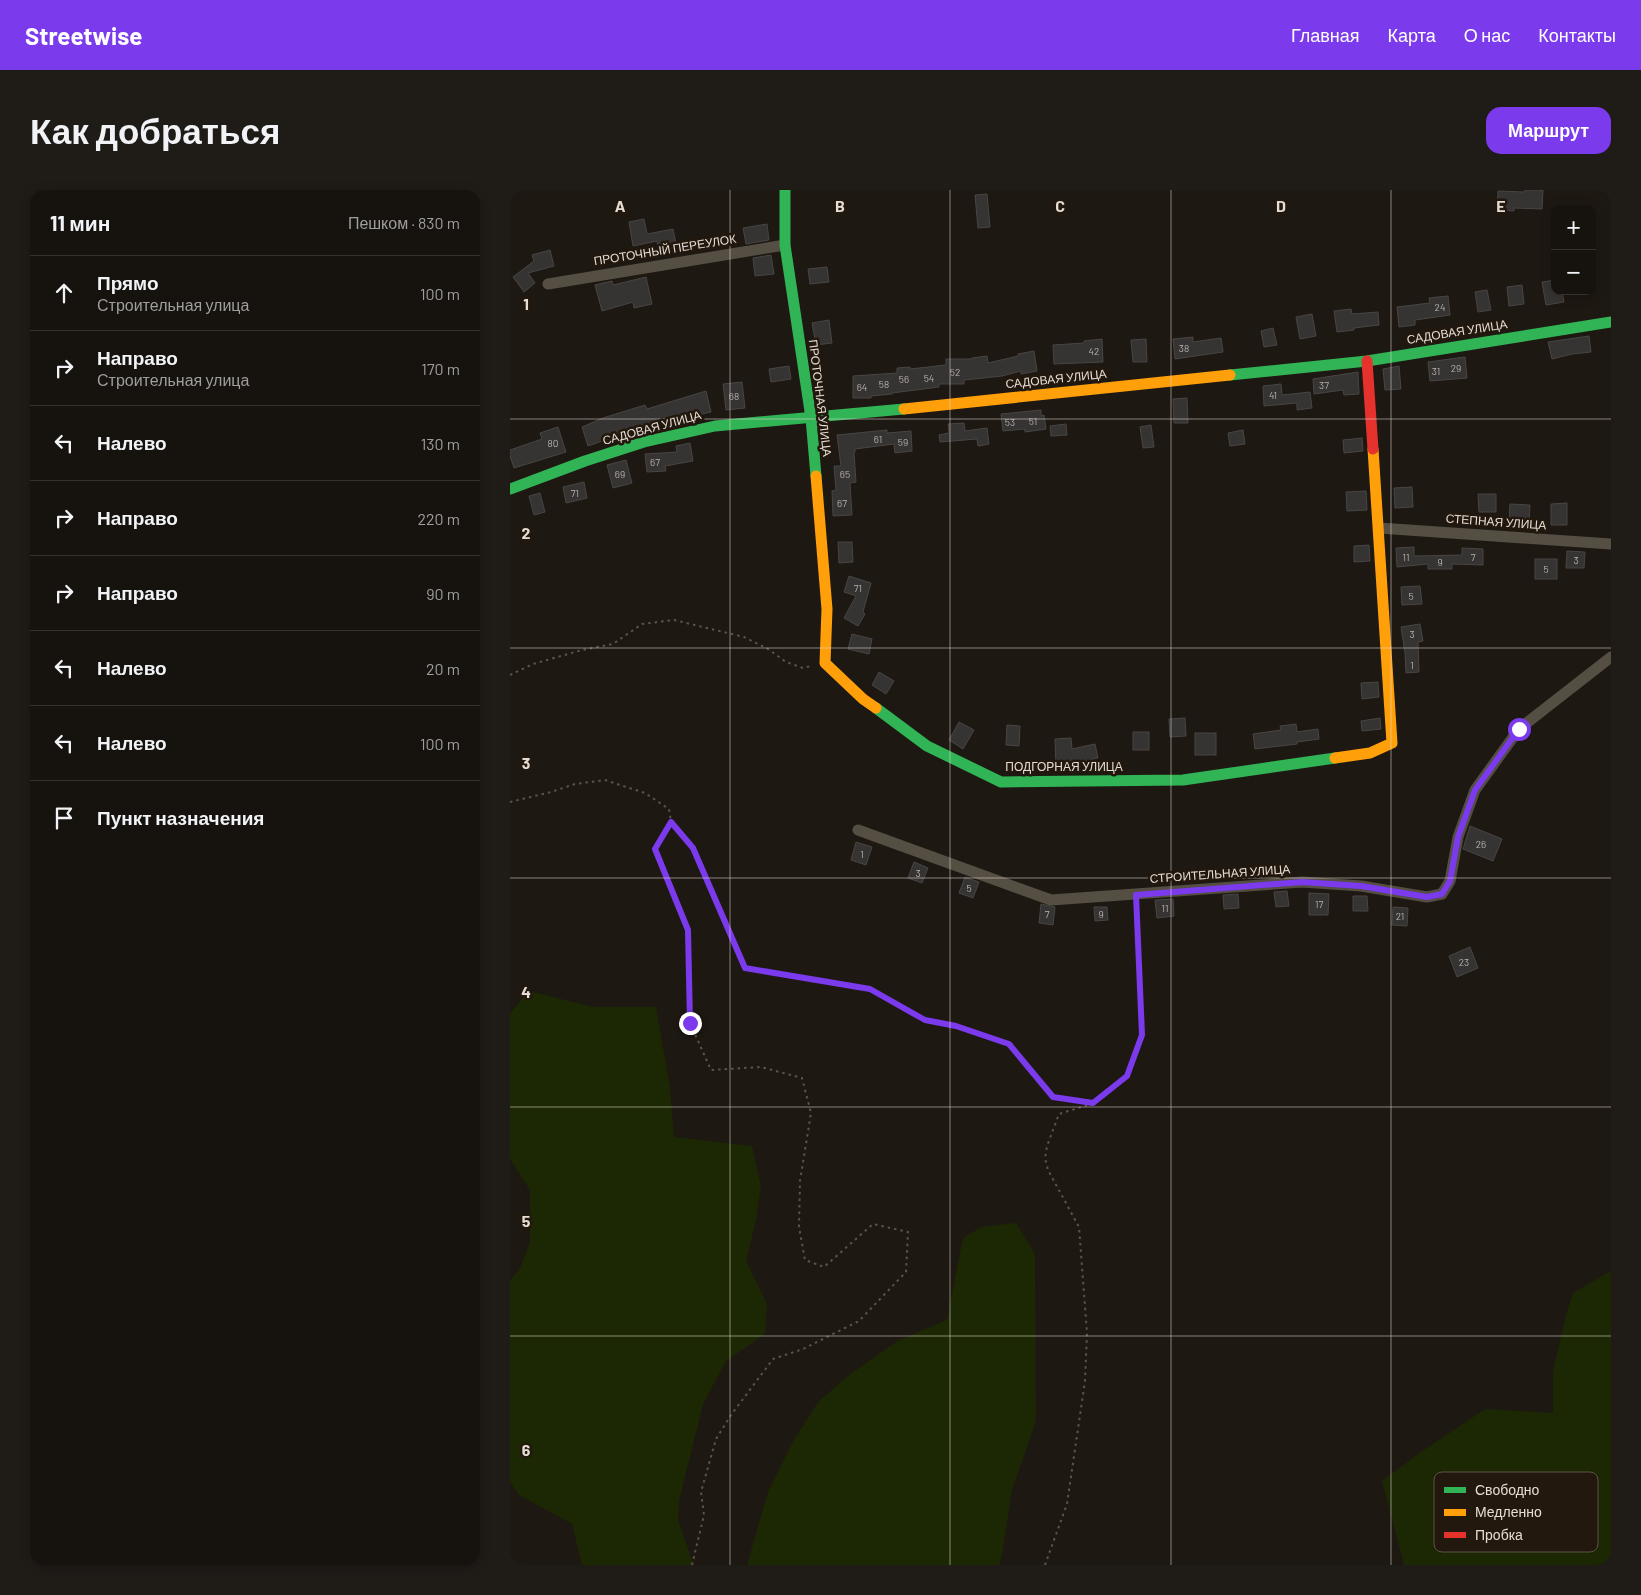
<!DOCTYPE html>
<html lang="ru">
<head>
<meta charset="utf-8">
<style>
	:root { --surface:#16120e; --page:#1f1b17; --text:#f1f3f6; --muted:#9e9e9e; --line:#35322e; --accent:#7c3aed }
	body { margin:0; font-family:Barlow,sans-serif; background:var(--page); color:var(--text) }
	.controls { position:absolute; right:15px; top:15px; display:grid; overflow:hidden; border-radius:10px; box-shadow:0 2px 12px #0003 }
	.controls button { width:45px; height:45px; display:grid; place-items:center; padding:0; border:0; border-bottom:1px solid var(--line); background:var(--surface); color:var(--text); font:25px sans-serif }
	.stop { position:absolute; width:15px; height:15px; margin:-11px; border:4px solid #7c3aed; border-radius:50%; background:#fff }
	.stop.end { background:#7c3aed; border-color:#fff; box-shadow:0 1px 5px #0008 }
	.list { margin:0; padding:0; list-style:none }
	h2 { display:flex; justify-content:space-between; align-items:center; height:65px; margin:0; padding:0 20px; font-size:21px }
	h2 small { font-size:16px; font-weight:400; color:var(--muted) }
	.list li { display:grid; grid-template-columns:32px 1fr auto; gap:15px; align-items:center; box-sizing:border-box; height:75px; padding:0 20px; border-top:1px solid var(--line) }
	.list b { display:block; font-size:19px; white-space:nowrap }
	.list p { margin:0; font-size:16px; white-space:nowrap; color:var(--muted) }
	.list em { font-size:16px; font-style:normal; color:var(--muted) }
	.icon { flex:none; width:28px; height:28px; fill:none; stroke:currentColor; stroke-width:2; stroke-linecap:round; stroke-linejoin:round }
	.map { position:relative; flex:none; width:1101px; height:1375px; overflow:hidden; border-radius:15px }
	header { display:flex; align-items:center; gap:30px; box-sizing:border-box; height:70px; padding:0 25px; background:var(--accent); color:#fff }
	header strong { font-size:24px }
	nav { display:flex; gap:28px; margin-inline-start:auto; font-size:18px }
	.intro { display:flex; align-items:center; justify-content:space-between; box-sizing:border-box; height:120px; padding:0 30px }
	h1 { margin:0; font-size:35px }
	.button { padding:12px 22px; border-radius:15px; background:var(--accent); color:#fff; font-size:18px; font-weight:700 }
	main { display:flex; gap:30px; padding:0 30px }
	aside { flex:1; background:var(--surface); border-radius:15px; box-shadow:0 2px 12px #0003 }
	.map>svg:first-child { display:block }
	.green { fill:#1c2803 }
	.building { fill:#363333; stroke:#484545 }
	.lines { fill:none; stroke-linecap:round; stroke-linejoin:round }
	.path { stroke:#59544c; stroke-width:2; stroke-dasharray:2.5 4; stroke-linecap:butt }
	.street { stroke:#544e43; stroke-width:11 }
	.fast { stroke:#30b455; stroke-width:11 }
	.slow { stroke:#ff9f0a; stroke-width:11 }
	.jam { stroke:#e5322d; stroke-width:11 }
	.route { stroke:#7c3aed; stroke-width:6 }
	.grid { fill:none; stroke:#e5ddd6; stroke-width:1; stroke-opacity:0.55 }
	.labels { text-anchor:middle; stroke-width:5; stroke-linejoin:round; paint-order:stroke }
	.number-label { font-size:10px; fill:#b9b2ad }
	.street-label { font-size:12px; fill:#e5ddd6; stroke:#23180d }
	.key { fill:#23180d; stroke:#5d5349; stroke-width:1 }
	.key-label { font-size:14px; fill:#e5ddd6 }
	.grid-label { font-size:16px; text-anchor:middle; font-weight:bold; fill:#e5ddd6; stroke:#23180d; stroke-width:5; stroke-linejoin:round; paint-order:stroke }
</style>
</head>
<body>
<header>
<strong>Streetwise</strong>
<nav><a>Главная</a><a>Карта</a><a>О нас</a><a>Контакты</a></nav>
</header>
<div class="intro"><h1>Как добраться</h1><a class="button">Маршрут</a></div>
<main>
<aside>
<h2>11 мин<small>Пешком · 830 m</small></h2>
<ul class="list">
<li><svg class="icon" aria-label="ahead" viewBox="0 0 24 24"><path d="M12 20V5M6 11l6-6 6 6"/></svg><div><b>Прямо</b><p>Строительная улица</p></div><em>100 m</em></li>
<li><svg class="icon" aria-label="right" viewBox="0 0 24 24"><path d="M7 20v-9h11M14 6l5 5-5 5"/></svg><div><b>Направо</b><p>Строительная улица</p></div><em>170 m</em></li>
<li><svg class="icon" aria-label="left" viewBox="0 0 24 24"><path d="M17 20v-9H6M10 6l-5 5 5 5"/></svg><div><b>Налево</b></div><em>130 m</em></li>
<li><svg class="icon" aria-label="right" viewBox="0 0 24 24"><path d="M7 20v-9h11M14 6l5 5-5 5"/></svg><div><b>Направо</b></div><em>220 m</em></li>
<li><svg class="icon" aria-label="right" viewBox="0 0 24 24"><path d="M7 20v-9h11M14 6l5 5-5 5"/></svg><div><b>Направо</b></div><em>90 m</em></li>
<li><svg class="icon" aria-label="left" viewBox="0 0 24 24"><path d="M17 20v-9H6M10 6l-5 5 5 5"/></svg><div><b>Налево</b></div><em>20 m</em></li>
<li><svg class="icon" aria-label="left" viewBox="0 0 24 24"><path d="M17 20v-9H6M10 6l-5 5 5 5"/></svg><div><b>Налево</b></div><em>100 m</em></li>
<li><svg class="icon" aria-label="arrive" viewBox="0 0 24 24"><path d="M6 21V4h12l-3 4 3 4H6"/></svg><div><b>Пункт назначения</b></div></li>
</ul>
</aside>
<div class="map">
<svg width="1101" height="1375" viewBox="0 0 1101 1375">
	<rect width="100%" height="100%" fill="#1e1812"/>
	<g class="green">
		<path d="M 19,801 L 83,817 L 146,817 L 160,898 L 164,947 L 242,956 L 251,996 L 246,1030 L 236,1071 L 257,1114 L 255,1144 L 216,1171 L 193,1214 L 169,1310 L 168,1330 L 183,1373 L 182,1375 L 72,1375 L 62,1334 L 9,1305 L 0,1292 L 0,1090 L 9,1080 L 20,1053 L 20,1000 L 0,969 L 0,823 Z"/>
		<path d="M 506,1033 L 525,1064 L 526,1231 L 502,1300 L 492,1365 L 489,1375 L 237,1375 L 258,1302 L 282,1253 L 308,1212 L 339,1185 L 389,1150 L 437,1130 L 453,1048 L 471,1037 Z"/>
		<path d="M 1101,1081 L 1101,1375 L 894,1375 L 872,1291 L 908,1264 L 975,1219 L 1043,1223 L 1043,1181 L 1056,1125 L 1063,1103 Z"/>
	</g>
	<g class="building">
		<path d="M 1015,0 L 1033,0 L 1032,19 L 1004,18 L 1004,21 L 987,20 L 988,1 L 1014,2 Z"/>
		<path d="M 477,4 L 480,37 L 468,38 L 465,5 Z"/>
		<path d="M 134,29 L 137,44 L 163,39 L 167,59 L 149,62 L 147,51 L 123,56 L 119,32 Z"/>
		<path d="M 257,34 L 259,50 L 236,54 L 233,38 Z"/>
		<path d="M 40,60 L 44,76 L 18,83 L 25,93 L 14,102 L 3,87 L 24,71 L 22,65 Z"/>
		<path d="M 261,65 L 264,84 L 245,86 L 243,68 Z"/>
		<path d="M 317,77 L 319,92 L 300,94 L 298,79 Z"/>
		<path d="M 136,87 L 142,114 L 124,118 L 123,112 L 92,121 L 85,95 L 102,91 L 103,95 Z"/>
		<path d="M 1045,90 L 1045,101 L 1052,101 L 1054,112 L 1036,115 L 1032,92 Z"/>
		<path d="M 1012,95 L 1014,114 L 999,116 L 997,97 Z"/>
		<path d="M 977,100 L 981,120 L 968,122 L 965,102 Z"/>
		<path d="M 938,106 L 940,125 L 905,130 L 905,135 L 889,137 L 887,117 L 920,113 L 919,108 Z"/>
		<path d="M 841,119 L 842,124 L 868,122 L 869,135 L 844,138 L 844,140 L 827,142 L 824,121 Z"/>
		<path d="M 802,124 L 806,146 L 790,149 L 786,127 Z"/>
		<path d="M 319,130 L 322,153 L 306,155 L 302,133 Z"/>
		<path d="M 763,138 L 767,155 L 754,157 L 751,141 Z"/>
		<path d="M 1079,146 L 1081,162 L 1062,164 L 1042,169 L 1038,152 Z"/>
		<path d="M 683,147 L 683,152 L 711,148 L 713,162 L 665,169 L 663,149 Z"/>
		<path d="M 592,149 L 593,172 L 544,174 L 543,155 L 574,153 L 574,151 Z"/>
		<path d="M 636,149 L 637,172 L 623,172 L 621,150 Z"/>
		<path d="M 524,161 L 527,181 L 511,184 L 511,181 L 492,186 L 454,190 L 454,194 L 429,194 L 429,197 L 382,203 L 382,204 L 361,206 L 361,208 L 343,208 L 343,186 L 387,183 L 387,178 L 400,177 L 400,179 L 436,175 L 436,169 L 462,169 L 462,168 L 477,166 L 478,173 L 508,166 L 508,164 Z"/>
		<path d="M 955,167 L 957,188 L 920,191 L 918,172 Z"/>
		<path d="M 279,176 L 281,189 L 261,192 L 259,179 Z"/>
		<path d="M 889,176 L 891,199 L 875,200 L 873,179 Z"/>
		<path d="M 848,182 L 849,204 L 834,205 L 833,200 L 804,204 L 803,189 Z"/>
		<path d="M 232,192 L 235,218 L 216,220 L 213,194 Z"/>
		<path d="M 771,194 L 772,205 L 800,202 L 802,218 L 787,220 L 787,213 L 754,216 L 753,196 Z"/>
		<path d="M 196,201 L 201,222 L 187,225 L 186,223 L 155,232 L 154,229 L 78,256 L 72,237 L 93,228 L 135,215 L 137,219 Z"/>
		<path d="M 677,208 L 678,233 L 664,233 L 663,209 Z"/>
		<path d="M 531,220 L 531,226 L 534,225 L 536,239 L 515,242 L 515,239 L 493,241 L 491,224 Z"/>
		<path d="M 454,233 L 455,241 L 477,238 L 479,254 L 468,256 L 467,249 L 430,252 L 429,245 L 439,243 L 438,234 Z"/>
		<path d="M 556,234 L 557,245 L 541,246 L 540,236 Z"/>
		<path d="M 641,235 L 644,257 L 633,258 L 630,237 Z"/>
		<path d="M 48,237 L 56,262 L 4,278 L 0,266 L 0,260 L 32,249 L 30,243 Z"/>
		<path d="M 377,240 L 377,243 L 401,241 L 402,261 L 385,263 L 384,254 L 345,259 L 345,262 L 344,262 L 346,292 L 340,293 L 342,325 L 323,326 L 322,301 L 326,300 L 324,276 L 331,276 L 327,245 Z"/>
		<path d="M 733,240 L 735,254 L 720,256 L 718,243 Z"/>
		<path d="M 852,248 L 853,261 L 834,263 L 833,250 Z"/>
		<path d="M 180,253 L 183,271 L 155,276 L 156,281 L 137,282 L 135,264 L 167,262 L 166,256 Z"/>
		<path d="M 116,270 L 122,293 L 103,298 L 97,275 Z"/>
		<path d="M 74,292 L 77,308 L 56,313 L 53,297 Z"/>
		<path d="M 902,297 L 903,317 L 885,318 L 884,298 Z"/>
		<path d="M 856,301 L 857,320 L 837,321 L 836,302 Z"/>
		<path d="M 30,303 L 35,322 L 24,325 L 19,306 Z"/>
		<path d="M 968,304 L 986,304 L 986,322 L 969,322 Z"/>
		<path d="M 1057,313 L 1057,335 L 1041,335 L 1041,314 Z"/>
		<path d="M 1000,314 L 1020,315 L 1019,334 L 999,333 Z"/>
		<path d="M 328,352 L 342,352 L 343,372 L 329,373 Z"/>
		<path d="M 859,355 L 860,371 L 844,372 L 844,356 Z"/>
		<path d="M 904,357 L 904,366 L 952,365 L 952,358 L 973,359 L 973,375 L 942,374 L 942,379 L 918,379 L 918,374 L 887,377 L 886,358 Z"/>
		<path d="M 1057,361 L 1075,362 L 1074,378 L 1056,378 Z"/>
		<rect x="1025" y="369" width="22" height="20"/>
		<path d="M 339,386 L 361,393 L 353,422 L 355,424 L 348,436 L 334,428 L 346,406 L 334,402 Z"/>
		<path d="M 910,396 L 912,414 L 892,415 L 891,397 Z"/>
		<path d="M 910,434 L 913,451 L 908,452 L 909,482 L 896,483 L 895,463 L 891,437 Z"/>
		<path d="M 342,444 L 362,449 L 359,464 L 338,459 Z"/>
		<path d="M 369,482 L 384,491 L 376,504 L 362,495 Z"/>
		<path d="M 868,492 L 869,507 L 852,509 L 851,493 Z"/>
		<path d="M 675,528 L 676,546 L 660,547 L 659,529 Z"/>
		<path d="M 870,528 L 871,539 L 852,541 L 851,531 Z"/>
		<path d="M 449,532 L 464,540 L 453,559 L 439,550 Z"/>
		<path d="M 786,534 L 787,542 L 808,539 L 809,549 L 787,552 L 787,554 L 745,559 L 743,544 L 771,540 L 770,536 Z"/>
		<path d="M 497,535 L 510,536 L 509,556 L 496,555 Z"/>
		<rect x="623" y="542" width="16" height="18"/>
		<rect x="685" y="543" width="21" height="22"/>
		<path d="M 561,548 L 562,559 L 585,554 L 588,568 L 562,574 L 562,577 L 546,577 L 545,549 Z"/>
		<path d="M 960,636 L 992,649 L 983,671 L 953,659 Z"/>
		<path d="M 346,652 L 362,657 L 356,675 L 341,670 Z"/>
		<path d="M 404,672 L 418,678 L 412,693 L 398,688 Z"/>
		<path d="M 455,687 L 469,692 L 463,708 L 449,703 Z"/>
		<path d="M 777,701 L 779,716 L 766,717 L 764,702 Z"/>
		<path d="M 799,703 L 819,704 L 818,725 L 799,725 Z"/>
		<path d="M 728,704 L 729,718 L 714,719 L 713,705 Z"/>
		<path d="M 843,706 L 857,706 L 858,721 L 843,721 Z"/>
		<path d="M 663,709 L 664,726 L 647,728 L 645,710 Z"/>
		<path d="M 531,714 L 545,717 L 543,735 L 529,733 Z"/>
		<path d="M 584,717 L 597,717 L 598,730 L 585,731 Z"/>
		<path d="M 883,717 L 898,718 L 897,736 L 882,735 Z"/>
		<path d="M 960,757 L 968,778 L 947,787 L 939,766 Z"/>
	</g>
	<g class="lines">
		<g class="path">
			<path d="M 0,485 L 23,474 L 72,460 L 103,454 L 132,434 L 164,430 L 234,447 L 258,459 L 276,472 L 293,478 L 301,476"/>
			<path d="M 0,612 L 41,602 L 65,594 L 95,590 L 135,603 L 159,619 L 161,632"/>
			<path d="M 182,1375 L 194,1325 L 191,1302 L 206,1249 L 221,1225 L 263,1169 L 293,1159 L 349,1131 L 396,1082 L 398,1042 L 363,1034 L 314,1077 L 295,1070 L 289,1037 L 290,991 L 301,923 L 292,888 L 251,877 L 201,880 L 180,833 L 178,740 L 145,659 L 161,632 L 183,658 L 235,778 L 360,799 L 415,830 L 446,836 L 499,854 L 543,907 L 583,913 L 617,886 L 632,845 L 627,715"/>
			<path d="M 535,1375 L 557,1314 L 575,1191 L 577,1143 L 569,1037 L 538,980 L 535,968 L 537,956 L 549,924 L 581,914"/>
		</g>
		<g class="street">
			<path d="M 38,94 L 275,55"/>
			<path d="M 869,338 L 1101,354"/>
			<path d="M 348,640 L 541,710 L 792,692 L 851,696 L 917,707 L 932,704 L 940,691 L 948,647 L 965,600 L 1009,539 L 1101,467"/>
		</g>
		<g class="fast">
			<path d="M 275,0 L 275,55 L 301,228 L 306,286"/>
			<path d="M 720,185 L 857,171 L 1101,132"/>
			<path d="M 0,299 L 75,271 L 134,252 L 205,236 L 394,219"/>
			<path d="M 366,518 L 417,556 L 491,592 L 673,590 L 825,568"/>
		</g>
		<g class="slow">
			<path d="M 394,219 L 720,185"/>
			<path d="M 306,286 L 317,419 L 315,473 L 353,509 L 366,518"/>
			<path d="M 825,568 L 860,563 L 882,553 L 863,259"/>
		</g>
		<path class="jam" d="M 857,171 L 863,259"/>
	</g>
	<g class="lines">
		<path class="route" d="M 180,833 L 178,740 L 145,659 L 161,632 L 183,658 L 235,778 L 360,799 L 415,830 L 446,836 L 499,854 L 543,907 L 583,913 L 617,886 L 632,845 L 626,705 L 792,692 L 851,696 L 917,707 L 932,704 L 940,691 L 948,647 L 965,600 L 1009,539"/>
	</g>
	<path class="grid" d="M 220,0 L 220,1375M 440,0 L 440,1375M 661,0 L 661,1375M 881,0 L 881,1375M 0,229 L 1101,229M 0,458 L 1101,458M 0,688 L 1101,688M 0,917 L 1101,917M 0,1146 L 1101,1146"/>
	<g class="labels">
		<g class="number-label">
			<text x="930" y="121">24</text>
			<text x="674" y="162">38</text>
			<text x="584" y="165">42</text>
			<text x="946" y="182">29</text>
			<text x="926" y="185">31</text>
			<text x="445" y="186">52</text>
			<text x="419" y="192">54</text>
			<text x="394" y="193">56</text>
			<text x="374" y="198">58</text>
			<text x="814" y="199">37</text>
			<text x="352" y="201">64</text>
			<text x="763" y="209">41</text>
			<text x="224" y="210">68</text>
			<text x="523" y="235">51</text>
			<text x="500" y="236">53</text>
			<text x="368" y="253">61</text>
			<text x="393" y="256">59</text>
			<text x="43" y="257">80</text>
			<text x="145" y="276">67</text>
			<text x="110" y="288">69</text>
			<text x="335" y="288">65</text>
			<text x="65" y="307">71</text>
			<text x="332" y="317">67</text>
			<text x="896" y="371">11</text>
			<text x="963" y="371">7</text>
			<text x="1066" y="374">3</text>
			<text x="930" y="376">9</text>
			<text x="1036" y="383">5</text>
			<text x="348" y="402">71</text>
			<text x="901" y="410">5</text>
			<text x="902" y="448">3</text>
			<text x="902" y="479">1</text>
			<text x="971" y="658">26</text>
			<text x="352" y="668">1</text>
			<text x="408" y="687">3</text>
			<text x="459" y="702">5</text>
			<text x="809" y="718">17</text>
			<text x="655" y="722">11</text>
			<text x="537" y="728">7</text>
			<text x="591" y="728">9</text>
			<text x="890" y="730">21</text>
			<text x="954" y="776">23</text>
		</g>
		<g class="street-label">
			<text transform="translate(155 60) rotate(-9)" y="4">ПРОТОЧНЫЙ ПЕРЕУЛОК</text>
			<text transform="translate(947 142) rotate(-9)" y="4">САДОВАЯ УЛИЦА</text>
			<text transform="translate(546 189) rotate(-6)" y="4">САДОВАЯ УЛИЦА</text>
			<text transform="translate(310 208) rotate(83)" y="4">ПРОТОЧНАЯ УЛИЦА</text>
			<text transform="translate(142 238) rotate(-15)" y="4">САДОВАЯ УЛИЦА</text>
			<text transform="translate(986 332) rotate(4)" y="4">СТЕПНАЯ УЛИЦА</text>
			<text x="554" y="581">ПОДГОРНАЯ УЛИЦА</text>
			<text transform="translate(710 684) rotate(-4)" y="4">СТРОИТЕЛЬНАЯ УЛИЦА</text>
		</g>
	</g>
	<rect x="924" y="1282" width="164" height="80" rx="8" class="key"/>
	<rect x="934" y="1297" width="22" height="6" fill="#30b455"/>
	<rect x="934" y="1319" width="22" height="7" fill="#ff9f0a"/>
	<rect x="934" y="1342" width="22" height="6" fill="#e5322d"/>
	<g class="key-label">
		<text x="965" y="1305">Свободно</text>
		<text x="965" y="1327">Медленно</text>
		<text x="965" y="1350">Пробка</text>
	</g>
	<g class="grid-label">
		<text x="110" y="22">A</text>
		<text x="330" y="22">B</text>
		<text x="550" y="22">C</text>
		<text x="771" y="22">D</text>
		<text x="991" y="22">E</text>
		<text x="16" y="120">1</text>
		<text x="16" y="349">2</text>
		<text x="16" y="579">3</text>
		<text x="16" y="808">4</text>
		<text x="16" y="1037">5</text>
		<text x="16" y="1266">6</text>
	</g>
</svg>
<div class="controls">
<button>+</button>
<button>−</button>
</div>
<div class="stop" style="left:1009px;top:539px"></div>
<div class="stop end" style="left:180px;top:833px"></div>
</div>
</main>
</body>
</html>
